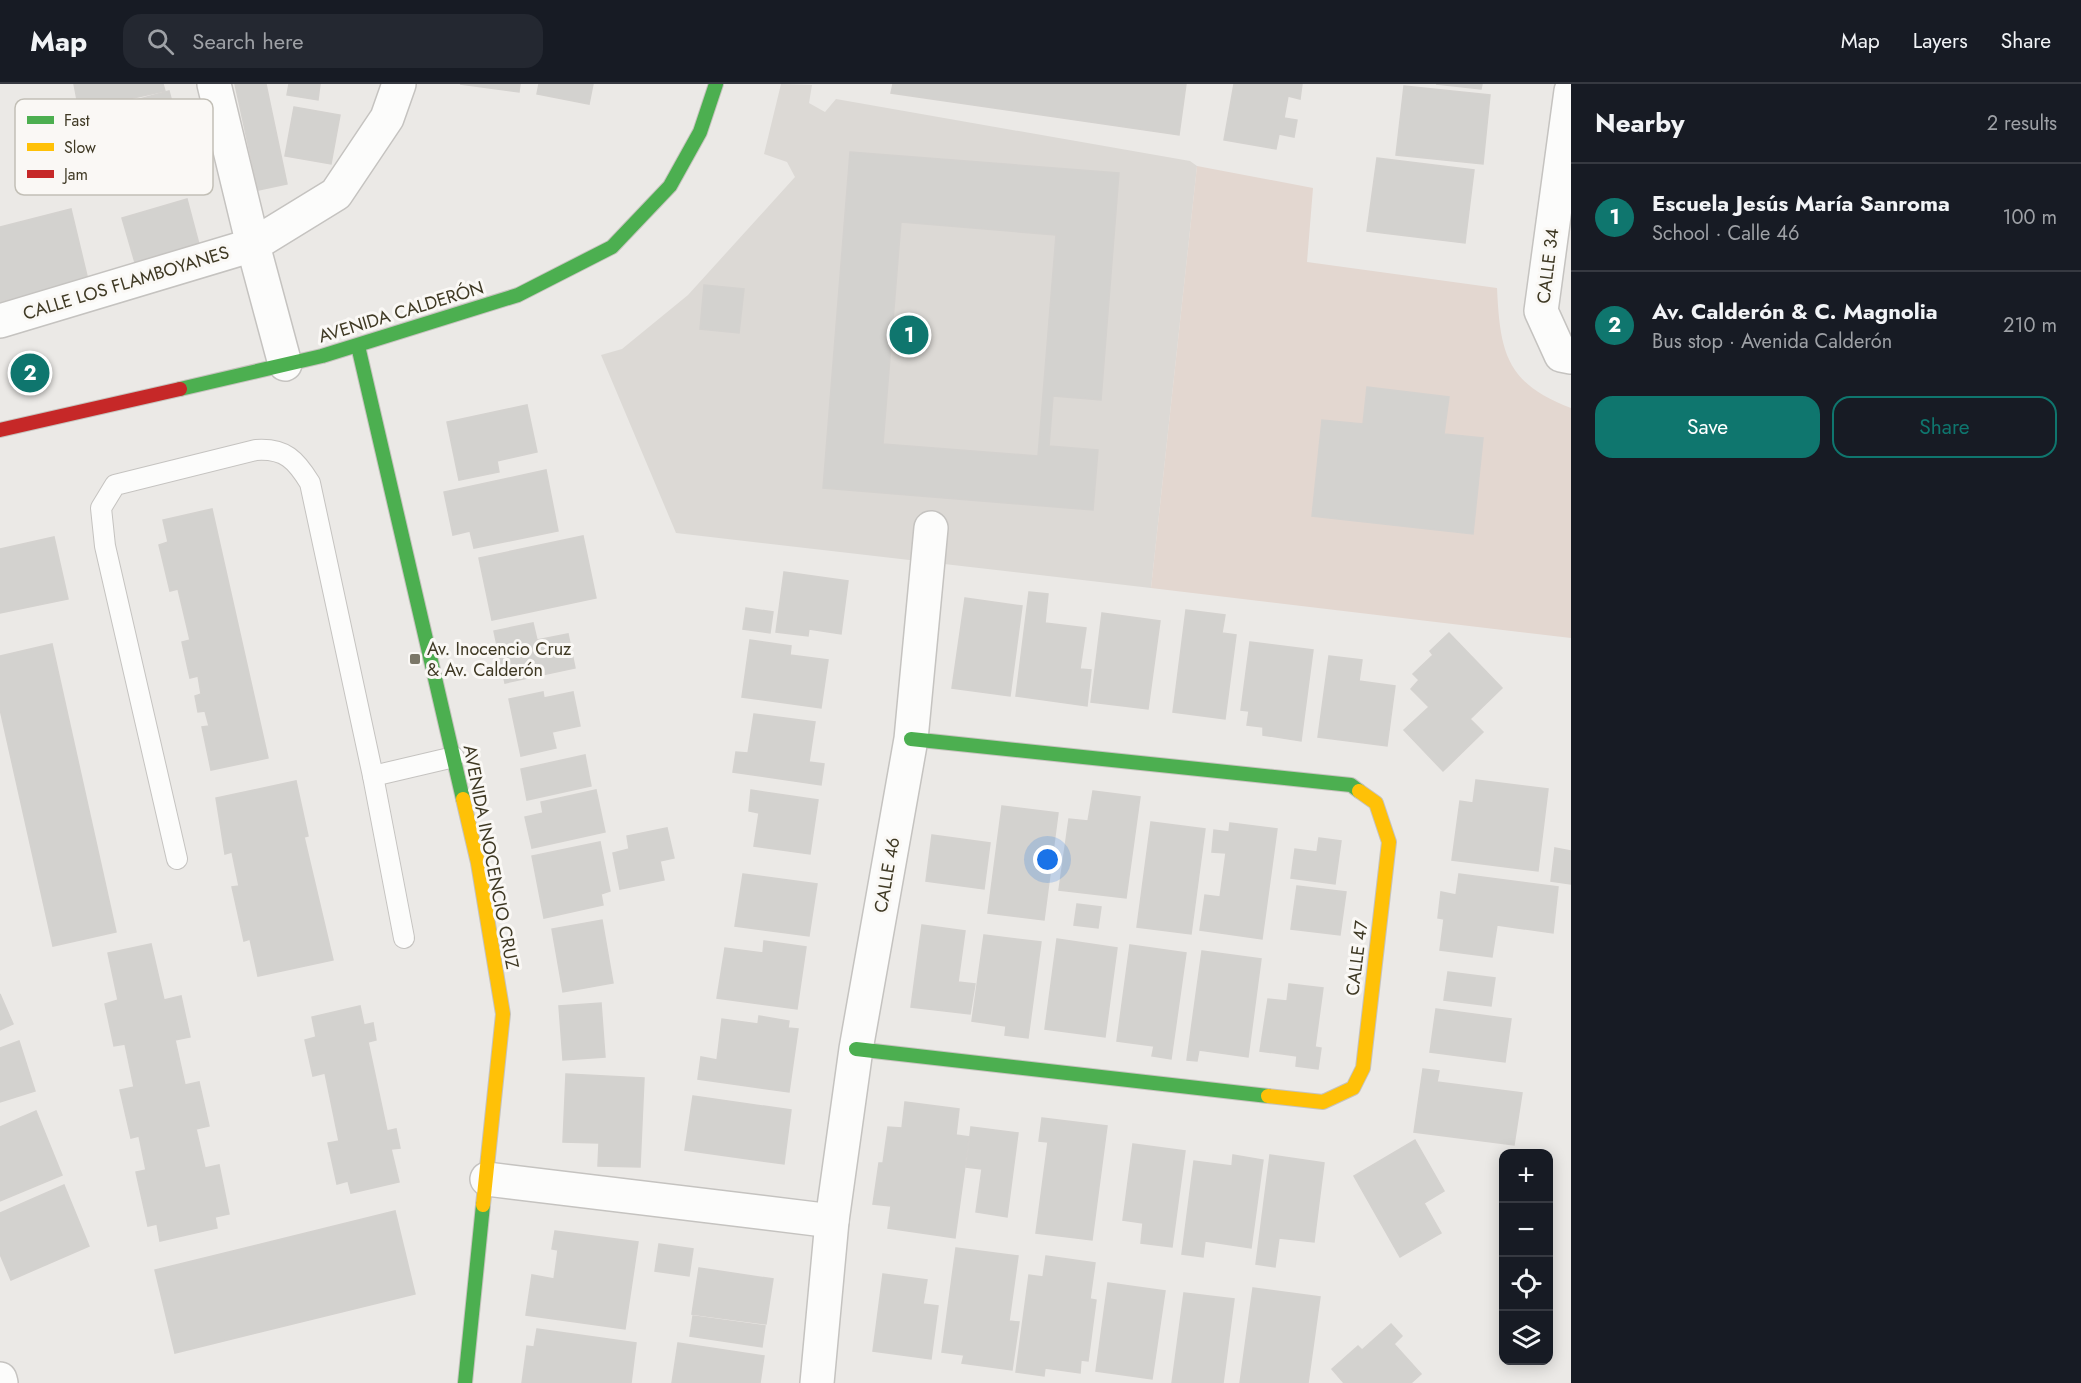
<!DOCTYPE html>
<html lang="en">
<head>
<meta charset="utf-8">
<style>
	:root { --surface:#171b24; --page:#242831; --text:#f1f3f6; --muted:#9ea1a6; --line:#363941; --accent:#0f766e }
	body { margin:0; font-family:Jost,sans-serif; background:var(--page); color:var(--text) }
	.controls { position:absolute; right:18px; bottom:18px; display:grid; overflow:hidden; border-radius:12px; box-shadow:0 3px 15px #0003 }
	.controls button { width:54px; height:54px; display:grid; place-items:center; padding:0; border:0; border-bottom:2px solid var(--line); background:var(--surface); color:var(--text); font:30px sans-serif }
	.you { position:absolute; left:1048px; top:776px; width:21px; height:21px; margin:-15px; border:4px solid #fff; border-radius:50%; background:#1a73e8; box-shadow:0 0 0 9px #1a73e833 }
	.badge { display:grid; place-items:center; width:39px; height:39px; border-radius:50%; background:var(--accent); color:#fff; font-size:20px; font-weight:700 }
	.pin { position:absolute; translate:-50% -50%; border:3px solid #fff; box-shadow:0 2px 6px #0006 }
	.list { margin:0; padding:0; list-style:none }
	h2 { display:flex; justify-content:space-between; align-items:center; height:78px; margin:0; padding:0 24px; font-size:26px }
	h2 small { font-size:20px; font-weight:400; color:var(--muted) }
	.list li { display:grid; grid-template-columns:39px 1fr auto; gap:18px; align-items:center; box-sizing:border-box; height:108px; padding:0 24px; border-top:2px solid var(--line) }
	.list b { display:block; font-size:22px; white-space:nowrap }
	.list p { margin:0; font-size:20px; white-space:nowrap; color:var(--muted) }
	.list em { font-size:20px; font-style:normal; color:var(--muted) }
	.actions { display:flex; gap:12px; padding:18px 24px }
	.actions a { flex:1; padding:14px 0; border:2px solid var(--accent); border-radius:18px; text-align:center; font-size:21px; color:var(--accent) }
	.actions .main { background:var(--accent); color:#fff }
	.icon { flex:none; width:33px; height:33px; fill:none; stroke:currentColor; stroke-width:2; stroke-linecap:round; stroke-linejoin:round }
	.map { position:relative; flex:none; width:1571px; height:1299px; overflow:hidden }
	header { display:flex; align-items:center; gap:36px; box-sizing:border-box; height:84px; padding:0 30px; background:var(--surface); border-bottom:2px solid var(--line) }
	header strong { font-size:28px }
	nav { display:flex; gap:33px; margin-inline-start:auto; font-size:21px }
	.search { width:420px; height:54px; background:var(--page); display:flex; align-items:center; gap:15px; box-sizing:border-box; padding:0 21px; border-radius:18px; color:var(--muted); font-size:22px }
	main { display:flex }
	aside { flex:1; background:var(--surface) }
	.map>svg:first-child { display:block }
	.built { fill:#dcd9d5 }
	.green { fill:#e3d7d0 }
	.building { fill:#d3d2cf; stroke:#d4d2cf; stroke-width:1.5; fill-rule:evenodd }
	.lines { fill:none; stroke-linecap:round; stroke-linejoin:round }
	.lane-casing { stroke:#c5c3c0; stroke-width:22 }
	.street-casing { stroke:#c5c3c0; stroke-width:36 }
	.fast-casing { stroke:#c6c3be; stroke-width:16 }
	.slow-casing { stroke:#c6c3be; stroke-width:16 }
	.jam-casing { stroke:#c6c3be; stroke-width:16 }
	.lane { stroke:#fcfcfb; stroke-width:20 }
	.street { stroke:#fcfcfb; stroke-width:33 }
	.fast { stroke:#4caf50; stroke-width:14 }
	.slow { stroke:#ffc107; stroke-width:14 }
	.jam { stroke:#c62828; stroke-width:14 }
	.poi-dot { fill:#7b7768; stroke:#faf8f5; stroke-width:2 }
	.labels { text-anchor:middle; stroke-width:6; stroke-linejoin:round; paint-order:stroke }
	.street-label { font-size:18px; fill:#3f3924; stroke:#faf8f5 }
	.poi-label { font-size:18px; fill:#3f3924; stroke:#faf8f5; text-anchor:start }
	.key { fill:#faf8f5; stroke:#c2bfb6; stroke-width:1.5 }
	.key-label { font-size:16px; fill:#3f3924 }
</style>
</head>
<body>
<header>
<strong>Map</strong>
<div class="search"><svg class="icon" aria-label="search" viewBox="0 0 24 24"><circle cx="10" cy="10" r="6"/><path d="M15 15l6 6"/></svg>Search here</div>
<nav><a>Map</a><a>Layers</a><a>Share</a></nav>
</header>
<main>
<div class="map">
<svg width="1571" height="1299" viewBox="0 0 1571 1299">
	<rect width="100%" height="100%" fill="#ebe9e6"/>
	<path class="built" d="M 781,0 L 812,1 L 809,19 L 825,28 L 836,15 L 1190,77 L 1197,82 L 1151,504 L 676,449 L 601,271 L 622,265 L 688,211 L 795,93 L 787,78 L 764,70 Z"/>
	<path class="green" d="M 1197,82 L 1313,104 L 1307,178 L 1497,204 C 1500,268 1506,300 1571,324 L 1571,554 L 1151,504 Z"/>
	<g class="building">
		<path d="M 74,0 L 163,0 L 165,7 L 79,26 Z"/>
		<path d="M 235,0 L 266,0 L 287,100 L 258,106 Z"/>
		<path d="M 289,0 L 320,0 L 318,16 L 287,11 Z"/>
		<path d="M 460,0 L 520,0 L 519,8 Z"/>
		<path d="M 539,0 L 593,0 L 589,20 L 537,10 Z"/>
		<path d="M 893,0 L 1186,0 L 1179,51 L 891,9 Z"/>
		<path d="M 1234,0 L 1302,0 L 1300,15 L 1288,12 L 1284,34 L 1297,36 L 1294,53 L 1279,50 L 1276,65 L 1224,56 Z"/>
		<path d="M 1436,0 L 1482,0 L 1481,5 Z"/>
		<path d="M 1404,2 L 1490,11 L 1483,80 L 1396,71 Z"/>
		<path d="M 169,7 L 186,71 L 96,96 L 78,32 Z"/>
		<path d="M 294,23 L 340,31 L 331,80 L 285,72 Z"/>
		<path d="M 850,68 L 1119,89 L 1101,316 L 1053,312 L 1049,362 L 1098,366 L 1093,426 L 823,404 ZM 901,138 L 1056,151 L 1038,372 L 883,360 Z"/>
		<path d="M 1377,74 L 1474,86 L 1465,159 L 1367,147 Z"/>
		<path d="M 187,115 L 200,164 L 136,182 L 122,134 Z"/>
		<path d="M 71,125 L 88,196 L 0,218 L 0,143 Z"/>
		<path d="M 704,201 L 744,205 L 739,249 L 700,245 Z"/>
		<path d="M 1367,303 L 1449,313 L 1444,350 L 1483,354 L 1473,450 L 1312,432 L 1322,336 L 1363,340 Z"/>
		<path d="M 527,321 L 537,368 L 497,377 L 499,388 L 459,396 L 447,338 Z"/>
		<path d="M 546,386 L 558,447 L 474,464 L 470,447 L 453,451 L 444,408 Z"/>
		<path d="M 212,425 L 268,674 L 211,686 L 202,643 L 209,642 L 205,627 L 198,628 L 195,612 L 201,610 L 198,592 L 190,594 L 182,558 L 190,556 L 178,505 L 170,507 L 159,461 L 168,458 L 163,436 Z"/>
		<path d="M 583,452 L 596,514 L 492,536 L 479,474 Z"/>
		<path d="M 54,453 L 68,515 L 0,529 L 0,465 Z"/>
		<path d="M 784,488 L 848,497 L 841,550 L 809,545 L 808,552 L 776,548 Z"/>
		<path d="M 1029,508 L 1048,510 L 1045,539 L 1086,544 L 1080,585 L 1091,586 L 1087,622 L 1016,612 Z"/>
		<path d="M 965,514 L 1022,522 L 1010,612 L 952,604 Z"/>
		<path d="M 746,524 L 773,528 L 770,549 L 743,545 Z"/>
		<path d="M 1186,526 L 1225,531 L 1222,549 L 1236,551 L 1225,635 L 1173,628 Z"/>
		<path d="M 1102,529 L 1160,537 L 1148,625 L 1091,618 Z"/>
		<path d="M 533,539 L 537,556 L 568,550 L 575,584 L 505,599 L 494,547 Z"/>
		<path d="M 1449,549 L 1502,604 L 1470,635 L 1483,648 L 1443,687 L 1404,646 L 1429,623 L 1411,605 L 1419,596 L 1413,590 L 1433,571 L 1430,567 Z"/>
		<path d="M 750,556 L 791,562 L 790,571 L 828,576 L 821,624 L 742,613 Z"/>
		<path d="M 1250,558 L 1313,566 L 1301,657 L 1263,651 L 1263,643 L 1247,641 L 1249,627 L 1241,626 Z"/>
		<path d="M 52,560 L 116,848 L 53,862 L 0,625 L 0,572 Z"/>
		<path d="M 1329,572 L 1362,576 L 1359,597 L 1395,602 L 1387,662 L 1318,653 Z"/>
		<path d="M 543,608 L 544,614 L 573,608 L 580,642 L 552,648 L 556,664 L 521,672 L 509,615 Z"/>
		<path d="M 754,630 L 815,638 L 809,678 L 824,680 L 821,701 L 733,688 L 736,668 L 748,669 Z"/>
		<path d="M 585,671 L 591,702 L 527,716 L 521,685 Z"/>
		<path d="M 1476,696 L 1548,705 L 1538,787 L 1452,776 L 1460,717 L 1473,719 Z"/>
		<path d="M 296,697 L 308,752 L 304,753 L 333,876 L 258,892 L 250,855 L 244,857 L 232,803 L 239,802 L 232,768 L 225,770 L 216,714 Z"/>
		<path d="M 596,706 L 605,748 L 532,764 L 525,733 L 543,729 L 541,718 Z"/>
		<path d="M 751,706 L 818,716 L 810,770 L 754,762 L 759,729 L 749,727 Z"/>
		<path d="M 1093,707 L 1140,713 L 1126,814 L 1059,806 L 1069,735 L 1088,737 Z"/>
		<path d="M 1002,722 L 1058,729 L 1044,836 L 988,829 Z"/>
		<path d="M 1151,738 L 1205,745 L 1191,850 L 1137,843 Z"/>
		<path d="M 1230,739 L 1277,745 L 1262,855 L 1200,846 L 1205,811 L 1220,813 L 1226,769 L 1212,768 L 1214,746 L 1229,748 Z"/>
		<path d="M 667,744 L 674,774 L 660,777 L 664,796 L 620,805 L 613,769 L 629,765 L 627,752 Z"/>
		<path d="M 932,751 L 990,759 L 984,805 L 926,797 Z"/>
		<path d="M 1319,754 L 1341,757 L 1335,800 L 1291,794 L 1295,765 L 1317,768 Z"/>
		<path d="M 600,758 L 610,807 L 601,810 L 603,821 L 544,834 L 532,772 Z"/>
		<path d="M 1555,764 L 1571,767 L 1571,800 L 1551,797 Z"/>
		<path d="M 743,790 L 817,800 L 809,852 L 735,842 Z"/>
		<path d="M 1459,790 L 1558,803 L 1553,849 L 1497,841 L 1492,873 L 1440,866 L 1444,835 L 1438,834 L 1441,808 L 1456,811 Z"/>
		<path d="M 1297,802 L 1346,808 L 1340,851 L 1291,845 Z"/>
		<path d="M 1077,820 L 1101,823 L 1098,844 L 1074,841 Z"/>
		<path d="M 602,836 L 613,899 L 563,908 L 552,845 Z"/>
		<path d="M 922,841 L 965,847 L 958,898 L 975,900 L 970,930 L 911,923 Z"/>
		<path d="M 984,851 L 1041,858 L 1028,954 L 1005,951 L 1006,942 L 972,937 Z"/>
		<path d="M 1057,855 L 1117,864 L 1105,953 L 1045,945 Z"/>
		<path d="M 764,857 L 806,863 L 797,925 L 717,914 L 725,864 L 763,869 Z"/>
		<path d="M 151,860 L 164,916 L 181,912 L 190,953 L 175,956 L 185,1001 L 199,998 L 209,1042 L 196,1045 L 205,1084 L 219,1081 L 229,1130 L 215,1133 L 217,1144 L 160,1157 L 157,1140 L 148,1142 L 136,1088 L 146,1086 L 139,1052 L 131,1054 L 120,1006 L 134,1003 L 125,960 L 114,962 L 105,920 L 118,916 L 108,869 Z"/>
		<path d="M 1130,861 L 1186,869 L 1171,975 L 1152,972 L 1154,962 L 1117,957 Z"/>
		<path d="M 1202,867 L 1261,875 L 1248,973 L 1199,966 L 1197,977 L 1187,976 Z"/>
		<path d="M 1448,888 L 1495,894 L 1491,922 L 1444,916 Z"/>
		<path d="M 1289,900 L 1323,904 L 1315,963 L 1321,964 L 1318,985 L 1296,982 L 1297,972 L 1260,967 L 1268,915 L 1287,917 Z"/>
		<path d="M 0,910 L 13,940 L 0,946 Z"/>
		<path d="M 601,919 L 605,973 L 563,976 L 559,922 Z"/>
		<path d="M 360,922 L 364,941 L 373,939 L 376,956 L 368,958 L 387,1047 L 396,1045 L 400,1064 L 391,1065 L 399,1098 L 351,1109 L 348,1097 L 337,1100 L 328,1059 L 339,1057 L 325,989 L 313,992 L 305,956 L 316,953 L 312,933 Z"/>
		<path d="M 1436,925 L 1511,935 L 1505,978 L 1430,968 Z"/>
		<path d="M 759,932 L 789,937 L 788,944 L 798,945 L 789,1008 L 698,995 L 701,973 L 717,976 L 722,935 L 758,940 Z"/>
		<path d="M 19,957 L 35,1007 L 0,1018 L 0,964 Z"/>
		<path d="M 1423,985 L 1439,987 L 1437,998 L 1522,1009 L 1514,1061 L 1414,1048 Z"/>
		<path d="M 566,990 L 644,994 L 640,1083 L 598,1082 L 599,1059 L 563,1058 Z"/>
		<path d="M 693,1012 L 791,1026 L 784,1080 L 685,1066 Z"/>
		<path d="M 905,1018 L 959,1025 L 956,1051 L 969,1053 L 955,1154 L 888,1144 L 891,1122 L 873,1120 L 879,1079 L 883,1079 L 888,1043 L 902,1044 Z"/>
		<path d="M 36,1027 L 62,1091 L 0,1117 L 0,1043 Z"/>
		<path d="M 1042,1034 L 1107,1042 L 1092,1156 L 1036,1149 L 1048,1058 L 1039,1057 Z"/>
		<path d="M 971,1043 L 1018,1049 L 1007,1133 L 976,1128 L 982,1085 L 966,1083 Z"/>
		<path d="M 1415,1056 L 1444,1107 L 1424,1119 L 1441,1149 L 1400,1173 L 1354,1092 Z"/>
		<path d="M 1133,1060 L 1185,1067 L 1172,1163 L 1141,1159 L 1143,1139 L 1123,1136 Z"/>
		<path d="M 1233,1071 L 1263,1076 L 1251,1164 L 1205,1157 L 1203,1173 L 1182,1170 L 1194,1077 L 1232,1082 Z"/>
		<path d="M 1270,1071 L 1324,1079 L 1314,1158 L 1279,1154 L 1275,1183 L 1256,1180 Z"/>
		<path d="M 64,1101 L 89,1162 L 11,1196 L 0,1170 L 0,1129 Z"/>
		<path d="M 395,1127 L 415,1210 L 175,1269 L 155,1186 Z"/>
		<path d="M 555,1147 L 638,1158 L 625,1245 L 526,1231 L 532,1191 L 554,1195 L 558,1166 L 552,1165 Z"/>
		<path d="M 659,1160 L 693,1165 L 689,1192 L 655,1187 Z"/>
		<path d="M 956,1164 L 1018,1172 L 1009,1237 L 1019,1238 L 1012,1286 L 962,1279 L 964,1271 L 942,1268 Z"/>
		<path d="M 1046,1172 L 1095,1179 L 1090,1215 L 1096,1216 L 1088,1277 L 1081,1276 L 1080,1289 L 1045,1284 L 1044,1292 L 1016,1288 L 1029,1191 L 1043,1193 Z"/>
		<path d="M 699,1184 L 773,1195 L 766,1240 L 692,1230 Z"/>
		<path d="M 883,1190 L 927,1196 L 923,1220 L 938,1222 L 931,1275 L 873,1267 Z"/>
		<path d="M 1108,1199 L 1165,1207 L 1152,1295 L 1096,1287 Z"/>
		<path d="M 1253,1204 L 1320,1213 L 1308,1299 L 1240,1299 Z"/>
		<path d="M 1184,1209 L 1234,1215 L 1223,1299 L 1172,1299 Z"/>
		<path d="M 693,1232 L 765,1242 L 762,1263 L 690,1252 Z"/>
		<path d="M 1391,1240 L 1402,1252 L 1394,1260 L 1421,1290 L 1411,1299 L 1344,1299 L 1332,1285 L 1358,1262 L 1362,1266 Z"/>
		<path d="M 537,1245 L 636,1259 L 631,1299 L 522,1299 L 527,1262 L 534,1263 Z"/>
		<path d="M 678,1259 L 764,1272 L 760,1299 L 672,1299 Z"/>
	</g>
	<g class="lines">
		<defs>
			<g id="lane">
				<path d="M 373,692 L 404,854"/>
				<path d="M 177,775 L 105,462 L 101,424 L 115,401 L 256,366 C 285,364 296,376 310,399 L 373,692 L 454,673"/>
			</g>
			<g id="street">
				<path d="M 214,0 L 253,161 L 285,280"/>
				<path d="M 1571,7 L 1541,227 L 1561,271 L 1571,273"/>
				<path d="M 0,237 L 253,161 L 336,110 L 387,34 L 399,0"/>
				<path d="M 487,1095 L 832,1137"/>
				<path d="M 0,1295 L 1,1299"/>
				<path d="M 817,1299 L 832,1137 L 856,965 L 911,655 L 931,444"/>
			</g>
			<g id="fast">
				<path d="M 358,262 L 463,715"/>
				<path d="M 180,305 L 322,272 L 518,211 L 612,163 L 670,102 L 700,48 L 716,0"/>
				<path d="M 911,655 L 1351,701 L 1359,707"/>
				<path d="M 856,965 L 1268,1012"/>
				<path d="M 465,1299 L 483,1121"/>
			</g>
			<g id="slow">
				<path d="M 463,715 L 478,779 L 503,930 L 483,1121"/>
				<path d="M 1268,1012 L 1323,1018 L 1353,1004 L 1363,984 L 1389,758 L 1376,719 L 1359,707"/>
			</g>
			<path id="jam" d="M 0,346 L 180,305"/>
		</defs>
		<use href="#lane" class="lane-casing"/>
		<use href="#street" class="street-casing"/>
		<use href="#fast" class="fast-casing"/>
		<use href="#slow" class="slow-casing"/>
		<use href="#jam" class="jam-casing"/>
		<use href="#lane" class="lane"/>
		<use href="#street" class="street"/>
		<use href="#fast" class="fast"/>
		<use href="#slow" class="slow"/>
		<use href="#jam" class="jam"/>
	</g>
	<rect class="poi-dot" x="409" y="569" width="12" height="12" rx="3"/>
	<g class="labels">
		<g class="street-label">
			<text transform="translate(1548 182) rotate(-83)" y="6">CALLE 34</text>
			<text transform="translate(126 199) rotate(-17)" y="6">CALLE LOS FLAMBOYANES</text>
			<text transform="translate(401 228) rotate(-17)" y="6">AVENIDA CALDERÓN</text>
			<text transform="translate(491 773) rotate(79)" y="6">AVENIDA INOCENCIO CRUZ</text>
			<text transform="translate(887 791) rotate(-80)" y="6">CALLE 46</text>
			<text transform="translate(1357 874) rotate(-83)" y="6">CALLE 47</text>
		</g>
		<g class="poi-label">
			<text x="427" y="571">Av. Inocencio Cruz<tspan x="427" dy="21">&amp; Av. Calderón</tspan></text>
		</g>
	</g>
	<rect x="15" y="15" width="198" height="96" rx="9" class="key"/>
	<rect x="27" y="32" width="27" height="8" fill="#4caf50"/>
	<rect x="27" y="59" width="27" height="8" fill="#ffc107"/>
	<rect x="27" y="86" width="27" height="8" fill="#c62828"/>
	<g class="key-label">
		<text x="64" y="42">Fast</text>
		<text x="64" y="69">Slow</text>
		<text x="64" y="96">Jam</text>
	</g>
</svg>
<div class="controls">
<button>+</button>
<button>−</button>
<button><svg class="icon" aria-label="locate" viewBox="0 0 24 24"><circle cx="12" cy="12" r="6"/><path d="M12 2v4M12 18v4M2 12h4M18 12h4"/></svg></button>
<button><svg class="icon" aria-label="layers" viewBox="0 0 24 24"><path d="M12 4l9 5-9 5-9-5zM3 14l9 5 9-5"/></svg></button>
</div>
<div class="you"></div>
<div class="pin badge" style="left:909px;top:251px">1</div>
<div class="pin badge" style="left:30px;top:289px">2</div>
</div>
<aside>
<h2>Nearby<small>2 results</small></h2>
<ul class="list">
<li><span class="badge">1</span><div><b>Escuela Jesús María Sanroma</b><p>School · Calle 46</p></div><em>100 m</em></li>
<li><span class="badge">2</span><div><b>Av. Calderón &amp; C. Magnolia</b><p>Bus stop · Avenida Calderón</p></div><em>210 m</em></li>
</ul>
<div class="actions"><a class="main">Save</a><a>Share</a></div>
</aside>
</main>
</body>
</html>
